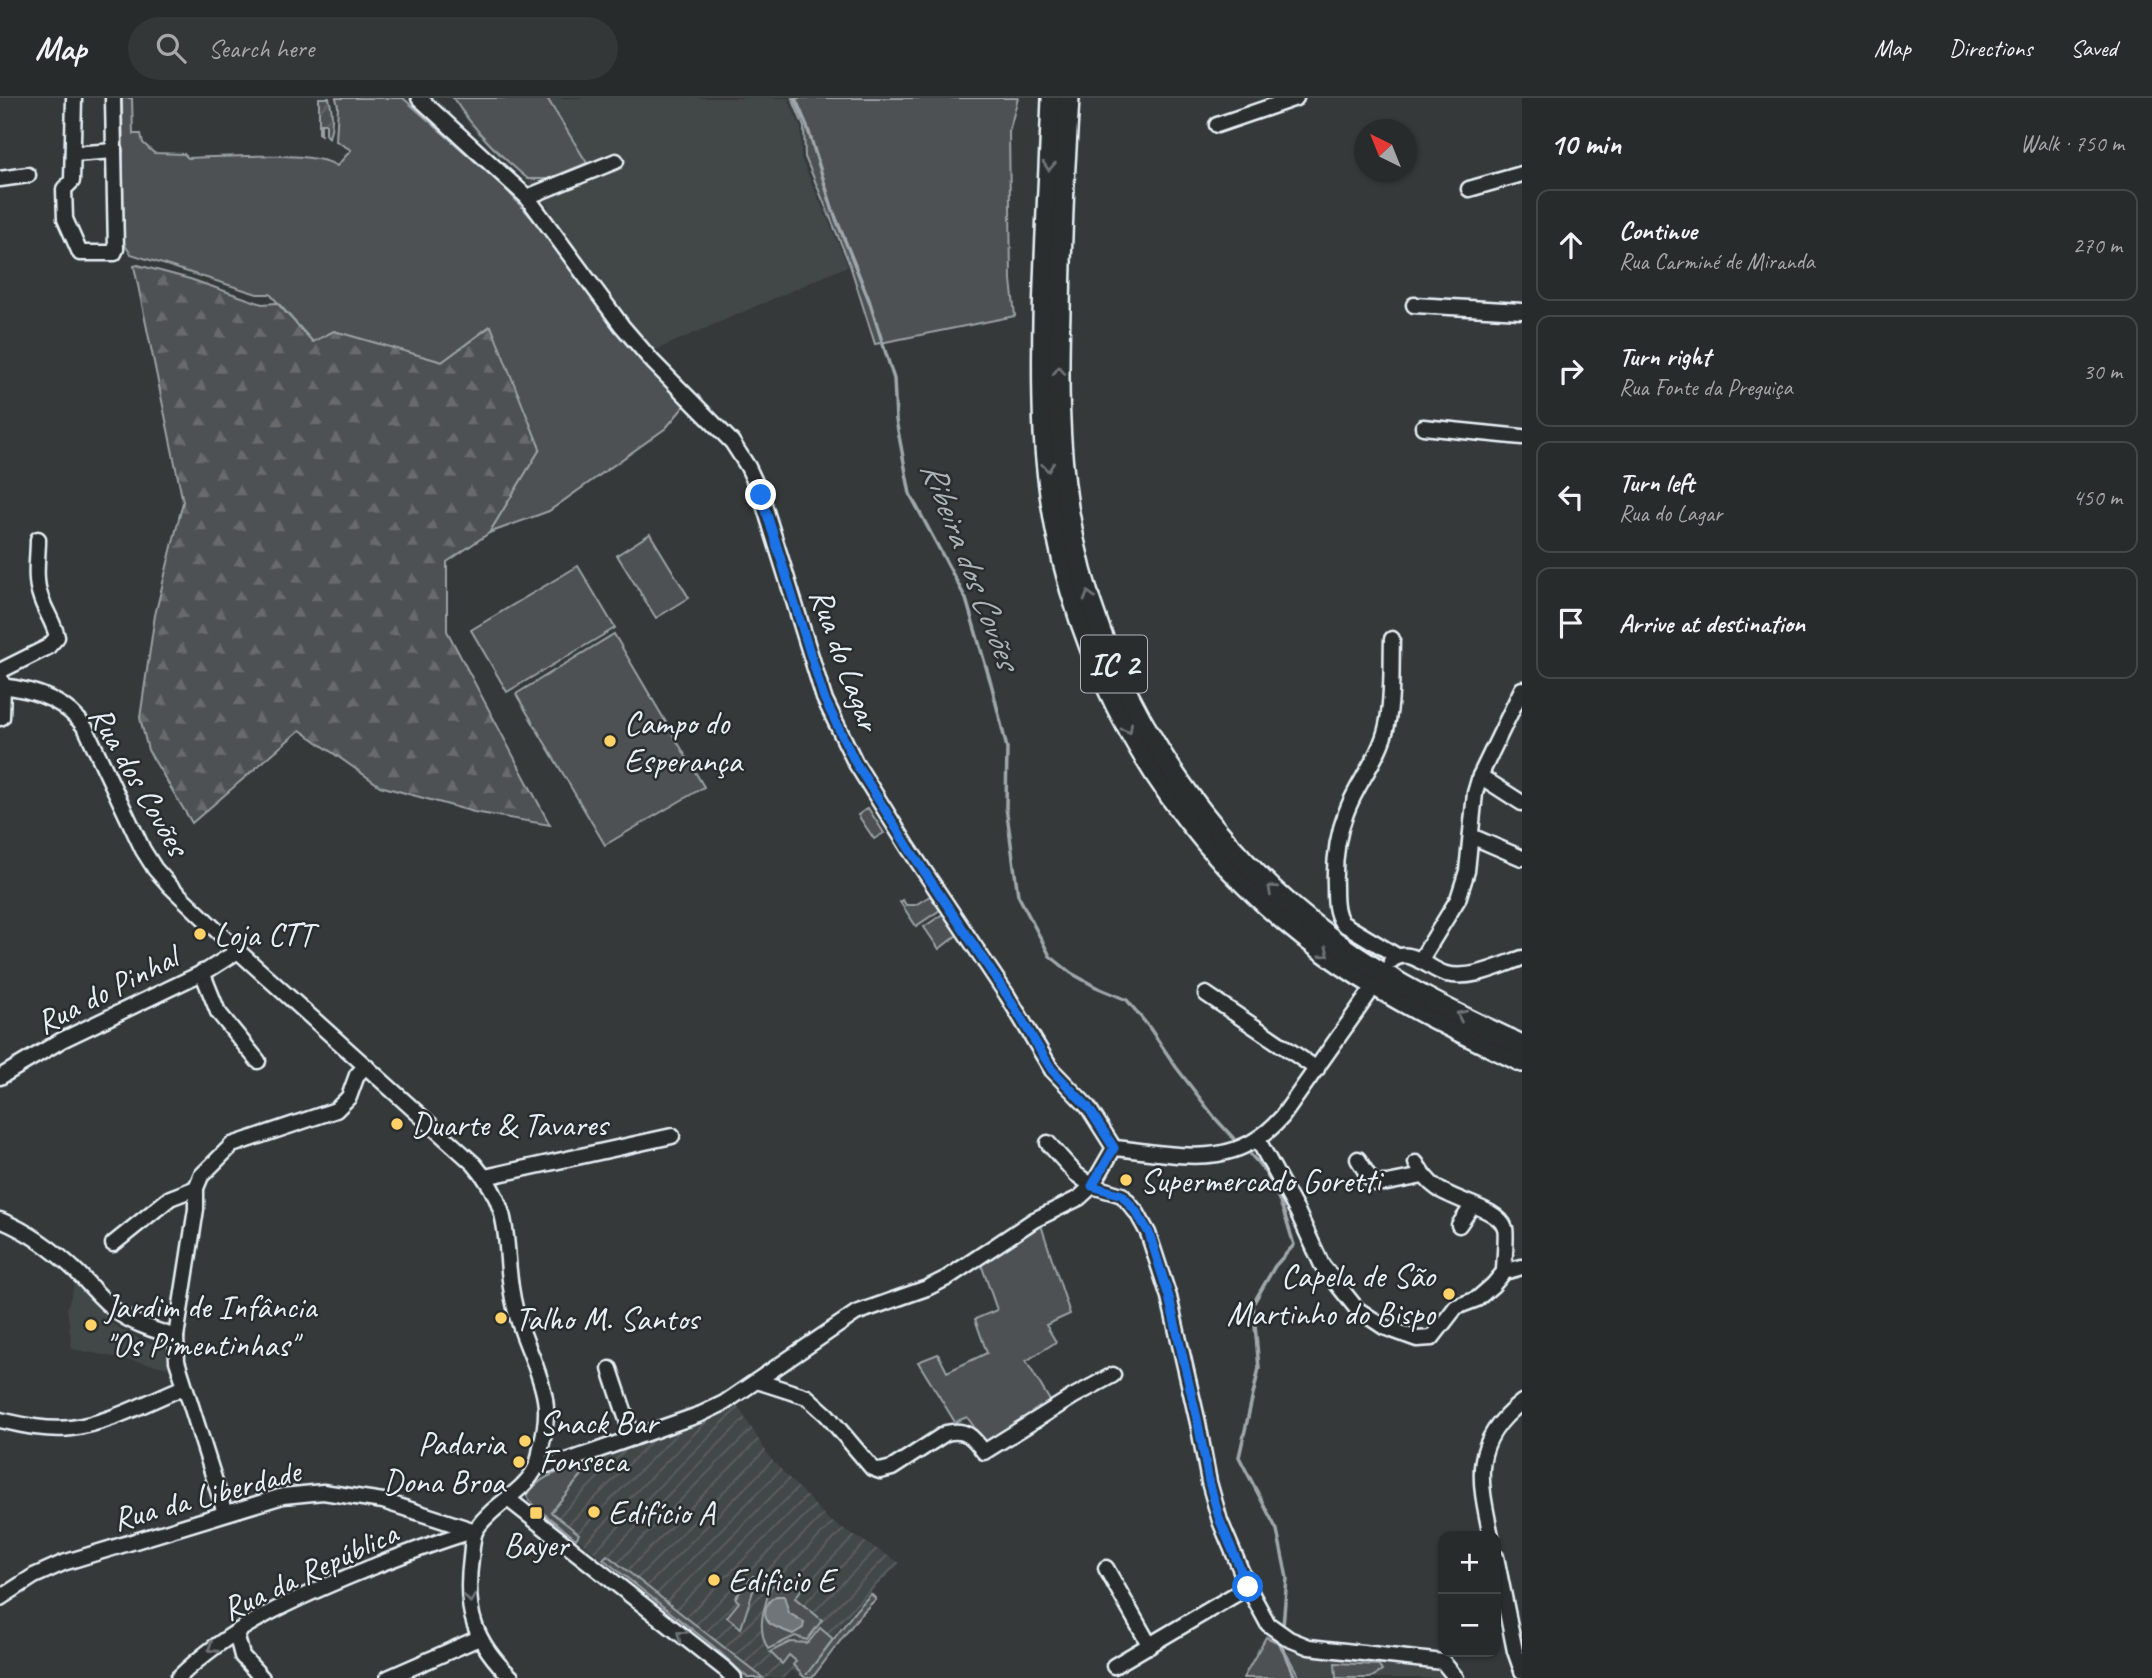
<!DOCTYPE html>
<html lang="en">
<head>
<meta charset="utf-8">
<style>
	:root { --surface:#282b2c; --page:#343738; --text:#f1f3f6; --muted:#a5a7a9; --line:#444748 }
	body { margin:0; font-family:Caveat,sans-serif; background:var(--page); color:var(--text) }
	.controls { position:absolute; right:21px; bottom:21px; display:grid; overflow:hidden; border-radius:14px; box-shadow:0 2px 5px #0004 }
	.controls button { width:63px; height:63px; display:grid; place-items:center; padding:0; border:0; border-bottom:2px solid var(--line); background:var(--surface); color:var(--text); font:35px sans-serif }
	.compass { position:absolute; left:1354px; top:21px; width:63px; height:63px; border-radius:50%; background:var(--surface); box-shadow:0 2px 5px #0004; rotate:317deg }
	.stop { position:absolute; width:21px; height:21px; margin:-16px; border:5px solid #1a73e8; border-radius:50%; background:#fff }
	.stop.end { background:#1a73e8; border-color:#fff; box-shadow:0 2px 7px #0008 }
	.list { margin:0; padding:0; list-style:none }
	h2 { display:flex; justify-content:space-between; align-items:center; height:91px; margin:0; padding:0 28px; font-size:30px }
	h2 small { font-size:23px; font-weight:400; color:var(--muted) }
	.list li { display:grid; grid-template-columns:46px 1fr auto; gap:21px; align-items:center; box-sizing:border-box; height:112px; margin:0 14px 14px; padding:0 14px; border:2px solid var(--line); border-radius:14px }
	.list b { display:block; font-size:26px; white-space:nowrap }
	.list p { margin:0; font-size:23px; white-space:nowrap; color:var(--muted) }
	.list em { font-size:23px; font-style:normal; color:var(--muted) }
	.icon { flex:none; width:38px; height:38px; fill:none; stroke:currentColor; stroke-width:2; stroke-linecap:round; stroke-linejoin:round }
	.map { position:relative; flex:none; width:1522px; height:1580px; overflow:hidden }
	header { display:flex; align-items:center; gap:42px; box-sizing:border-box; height:98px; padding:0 35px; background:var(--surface); border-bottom:2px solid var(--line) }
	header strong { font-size:33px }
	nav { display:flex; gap:38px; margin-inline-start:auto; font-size:24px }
	.search { width:490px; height:63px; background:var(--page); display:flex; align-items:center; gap:18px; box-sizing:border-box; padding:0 24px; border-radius:38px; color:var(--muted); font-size:26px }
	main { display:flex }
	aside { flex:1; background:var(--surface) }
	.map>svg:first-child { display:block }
	.built { fill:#424647 }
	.industrial { fill:url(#industrial-furrows) }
	.green { fill:#4d5152; stroke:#9aa1a5; stroke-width:2 }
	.forest { fill:url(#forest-firs); stroke:#9aa1a5; stroke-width:2 }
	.garden { fill:url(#garden-furrows); stroke:#9aa1a5; stroke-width:2 }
	.water { fill:#707579; stroke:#a0a7ac; stroke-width:2 }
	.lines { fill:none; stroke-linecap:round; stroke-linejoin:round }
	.stream { stroke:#a0a7ac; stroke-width:3.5 }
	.minor-casing { stroke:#e8f1f8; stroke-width:19 }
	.highway-casing { stroke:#e8f1f8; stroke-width:24 }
	.minor { stroke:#2a2d2e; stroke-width:14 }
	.highway { stroke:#2a2d2e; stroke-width:19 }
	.oneway { stroke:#6c7275 }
	.route { stroke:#1a73e8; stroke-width:9 }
	.poi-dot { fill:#ffd166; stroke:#2a2d2e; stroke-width:2.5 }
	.labels { text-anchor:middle; stroke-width:5; stroke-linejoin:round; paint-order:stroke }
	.shield { fill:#2a2d2e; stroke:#afb6bb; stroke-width:2 }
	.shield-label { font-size:32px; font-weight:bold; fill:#e8f1f8 }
	.street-label { font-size:33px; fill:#e8f1f8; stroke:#2a2d2e }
	.poi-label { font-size:33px; fill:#e8f1f8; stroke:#2a2d2e; text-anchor:start }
	.water-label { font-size:35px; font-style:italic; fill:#acb3b8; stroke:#2a2d2e }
</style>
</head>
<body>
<header>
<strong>Map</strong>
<div class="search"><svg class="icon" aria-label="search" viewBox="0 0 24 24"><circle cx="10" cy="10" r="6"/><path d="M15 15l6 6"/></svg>Search here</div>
<nav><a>Map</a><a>Directions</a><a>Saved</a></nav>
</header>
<main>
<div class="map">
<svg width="1522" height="1580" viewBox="0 0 1522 1580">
	<defs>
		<pattern id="industrial-furrows" width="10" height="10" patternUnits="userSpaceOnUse" patternTransform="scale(1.75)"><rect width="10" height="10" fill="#424647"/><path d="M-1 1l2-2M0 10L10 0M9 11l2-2" fill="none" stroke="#5d6162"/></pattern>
		<pattern id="forest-firs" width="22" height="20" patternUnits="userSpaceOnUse" patternTransform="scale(1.75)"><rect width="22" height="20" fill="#4d5152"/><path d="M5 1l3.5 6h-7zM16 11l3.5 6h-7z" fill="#676a6c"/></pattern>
		<pattern id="garden-furrows" width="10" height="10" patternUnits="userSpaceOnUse" patternTransform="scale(1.75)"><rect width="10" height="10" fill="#4d5152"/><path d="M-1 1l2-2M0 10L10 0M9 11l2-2" fill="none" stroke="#676a6c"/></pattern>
	</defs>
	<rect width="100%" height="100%" fill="#35393a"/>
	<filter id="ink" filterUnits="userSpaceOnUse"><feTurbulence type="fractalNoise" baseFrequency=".0143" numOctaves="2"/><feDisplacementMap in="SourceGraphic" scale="14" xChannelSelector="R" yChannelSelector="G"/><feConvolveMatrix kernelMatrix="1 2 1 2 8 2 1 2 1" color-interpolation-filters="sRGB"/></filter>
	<g filter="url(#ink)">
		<g class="built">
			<path d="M 452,0 L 788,0 L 801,30 L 801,60 L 848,168 L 656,252 L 629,223 L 549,116 L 548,107 L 527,82 L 492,51 L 470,28 Z"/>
			<path d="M 75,1185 L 106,1217 L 106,1222 L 137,1240 L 150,1245 L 155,1242 L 162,1245 L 165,1249 L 169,1270 L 72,1251 L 67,1210 Z"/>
			<path d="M 1276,1543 L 1282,1546 L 1285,1553 L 1327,1560 L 1434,1571 L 1447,1580 L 1252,1580 Z"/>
		</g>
		<path class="industrial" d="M 736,1305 L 770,1360 L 829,1422 L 900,1465 L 854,1511 L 801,1579 L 791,1572 L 784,1580 L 748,1580 L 713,1548 L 528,1402 L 529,1394 L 548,1377 L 570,1371 L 591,1372 L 593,1362 L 701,1326 Z"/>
		<g class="green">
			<path d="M 122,0 L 132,0 L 133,36 L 141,36 L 143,45 L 154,55 L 184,56 L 188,60 C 219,59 315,52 337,68 L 351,52 L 336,43 L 338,8 L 336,0 L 403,0 L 504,89 L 549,139 L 585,187 L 607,222 L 653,275 L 686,306 L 666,330 L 549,413 L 489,435 L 540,351 L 490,228 L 442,264 L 334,233 L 313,244 L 270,196 L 257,196 L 131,156 L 124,146 Z"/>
			<path d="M 453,0 L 547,0 L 587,65 L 548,81 L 528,81 C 497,55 476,34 453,0 Z"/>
			<path d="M 792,0 L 1018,0 L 1009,34 L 1011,182 L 1015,218 L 875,246 L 850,167 L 805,59 L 804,29 Z"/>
			<path d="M 650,436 L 689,500 L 656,520 L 617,457 Z"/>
			<path d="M 578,468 L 615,530 L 507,594 L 471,532 Z"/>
			<path d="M 614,536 L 704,689 L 605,747 L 516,596 Z"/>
			<path d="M 868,710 L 884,735 L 874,741 L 858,717 Z"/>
			<path d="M 930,798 L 940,812 L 916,828 L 900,804 L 903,802 L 906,807 L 915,807 Z"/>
			<path d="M 943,816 L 957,837 L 939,851 L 924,829 Z"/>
			<path d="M 1040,1124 L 1070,1216 L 1046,1227 L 1056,1244 L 1026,1263 L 1052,1306 L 987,1347 L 967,1319 L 955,1324 L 918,1264 L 938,1256 L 947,1274 L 987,1255 L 975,1221 L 997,1212 L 980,1163 Z"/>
			<path d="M 570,1371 L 586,1372 L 551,1414 L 579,1436 L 576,1441 L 533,1407 L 527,1398 C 537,1381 553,1375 570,1371 Z"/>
			<path d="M 607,1457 L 763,1580 L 748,1580 L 713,1548 L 603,1461 Z"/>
			<path d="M 753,1478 L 757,1481 L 741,1530 L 727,1519 L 739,1504 L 735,1500 Z"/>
			<path d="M 778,1478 L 804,1488 L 795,1500 L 822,1522 L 807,1542 L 795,1538 L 768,1551 C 756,1529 764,1510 771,1488 L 778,1487 Z"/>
			<path d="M 871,1496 L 876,1501 L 860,1517 L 812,1580 L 805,1580 L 793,1567 L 796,1563 L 789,1557 L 782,1566 L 770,1554 L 790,1544 L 808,1545 L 820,1530 L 833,1541 L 806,1577 L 856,1512 Z"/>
			<path d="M 1266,1539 L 1281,1546 L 1300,1580 L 1243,1580 Z"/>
			<path d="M 1335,1565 L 1379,1567 L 1382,1573 L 1370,1580 L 1336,1580 Z"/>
		</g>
		<path class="forest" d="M 138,167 L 190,181 L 262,206 L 277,205 L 313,244 L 334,233 L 442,264 L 491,228 L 540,351 L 489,435 L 447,464 L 447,533 L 550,727 L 474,714 L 380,688 L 300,632 L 192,725 L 148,652 L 140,620 L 155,517 L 183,404 L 134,168 Z"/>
		<path class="garden" d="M 319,0 L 329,0 C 333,13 333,27 329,40 L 326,36 L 326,26 L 321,26 L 321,37 L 319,36 Z"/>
		<path class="water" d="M 776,1498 L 784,1498 L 789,1515 L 804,1524 L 803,1530 L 793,1536 C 786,1533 775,1530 769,1525 C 761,1516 767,1503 776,1498 Z"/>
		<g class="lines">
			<g class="stream">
				<path d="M 795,0 L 807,28 L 833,113 L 869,202 L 894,281 L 896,322 L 910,396 L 966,501 L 992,589 L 1007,650 L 1006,709 L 1018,797 L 1050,858 L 1071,875 L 1096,889 L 1127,902 L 1149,929 L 1176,969 L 1215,1020 L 1236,1043"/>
				<path d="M 1251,1057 C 1274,1079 1285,1116 1294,1147 L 1275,1168 L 1253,1206 L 1259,1270 L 1239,1359 L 1277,1432 L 1287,1480 L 1283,1528"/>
				<path d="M 1279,1543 L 1295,1580"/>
			</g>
			<defs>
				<g id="minor">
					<path d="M 74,0 L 72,83 L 64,91 L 65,121 L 80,155 L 114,155 L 116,151 L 114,53"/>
					<path d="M 419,0 L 527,99 L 622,228 L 653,264 L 732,344 L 748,369 L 761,397 L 824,600 L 855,664 L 908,749 L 1007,897 L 1052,972 L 1088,1009 L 1114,1050"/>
					<path d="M 1217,27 L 1296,0"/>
					<path d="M 73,56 L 114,53 L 113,0"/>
					<path d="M 0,81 L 28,77"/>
					<path d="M 1469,91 L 1522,76"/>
					<path d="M 527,99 L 616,63"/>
					<path d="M 1414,207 L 1522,213"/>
					<path d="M 1423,329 L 1522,339"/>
					<path d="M 1392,541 C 1391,569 1393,600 1387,627 C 1380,660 1357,684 1346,715 C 1337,738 1334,764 1335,789 C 1335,802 1335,814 1342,825 L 1397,858"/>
					<path d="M 0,573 L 48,549 L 57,539 C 54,524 44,512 40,497 C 34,480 38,459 38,441"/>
					<path d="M 0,588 C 34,591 66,602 86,631 L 143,752 L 155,771 L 171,789 L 238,853 L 474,1066 C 519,1118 500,1151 515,1210 C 522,1241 540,1270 545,1301 C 548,1317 545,1333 541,1349 C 540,1355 539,1363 536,1369 C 524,1395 493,1406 477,1430 C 472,1437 472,1451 471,1460 C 464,1513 474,1544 512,1580"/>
					<path d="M 0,620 L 2,619 L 3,588 L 1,581"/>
					<path d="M 1480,678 L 1522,705"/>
					<path d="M 1471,738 L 1522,760"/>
					<path d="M 1391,863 C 1410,847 1427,871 1446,876 C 1472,882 1499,868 1522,860"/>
					<path d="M 1420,863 L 1458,801 L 1467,773 L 1475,695 L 1480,678 L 1522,591"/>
					<path d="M 202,874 L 218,914 L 258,963"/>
					<path d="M 1206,896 L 1317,971"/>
					<path d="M 0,979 L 62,942 L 208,872 L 238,853"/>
					<path d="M 1258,1042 L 1298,1115 L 1322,1167 L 1357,1211 L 1384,1229 L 1417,1241 L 1432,1240 L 1456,1209 L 1477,1201 L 1493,1187 L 1504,1174 L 1522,1169"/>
					<path d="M 1048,1045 L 1076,1076 L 1092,1088 L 1122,1097 L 1137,1115 L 1148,1135 L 1169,1199 L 1198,1325 L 1209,1384 L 1220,1423 L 1248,1489 L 1268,1526 L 1289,1541 L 1309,1549 L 1443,1564 L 1456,1580"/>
					<path d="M 1114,1050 C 1179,1056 1234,1074 1282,1019 L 1368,897"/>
					<path d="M 1358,1061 L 1369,1079 L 1375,1085 L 1387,1085 L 1423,1078"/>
					<path d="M 1416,1065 C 1422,1075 1427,1083 1437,1090 C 1455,1103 1499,1111 1505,1130 C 1507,1136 1504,1164 1504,1174"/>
					<path d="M 485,1079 L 672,1038"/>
					<path d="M 0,1122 C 30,1134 54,1152 77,1174 C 91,1188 103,1204 120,1216 C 137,1227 157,1233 176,1239"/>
					<path d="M 1459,1127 L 1472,1108"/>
					<path d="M 113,1146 L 170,1100 L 196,1090"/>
					<path d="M 610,1271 L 633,1340"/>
					<path d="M 757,1283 L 807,1299 L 827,1317 L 872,1370 L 880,1373 L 892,1370 L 946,1335 C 966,1330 973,1339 984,1354 L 1074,1298 L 1113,1277"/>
					<path d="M 0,1322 C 22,1327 48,1333 71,1330 C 110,1325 147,1304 184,1289"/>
					<path d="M 537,1369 L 567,1363 L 701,1316 L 724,1305 L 856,1215 L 927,1190 L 947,1180 L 1034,1122 L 1079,1100 L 1092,1088 L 1114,1050"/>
					<path d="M 508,1401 L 726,1572 L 734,1580"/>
					<path d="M 225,1415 L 177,1263 L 176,1239 L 196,1111 L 196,1090 L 201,1078 L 232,1047 L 336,1012 L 349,999 L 357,977 L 366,968"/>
					<path d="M 1491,1438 C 1479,1381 1470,1344 1522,1304"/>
					<path d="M 1496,1459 L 1515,1553 L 1522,1573"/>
					<path d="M 1106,1470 L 1150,1548"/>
					<path d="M 0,1500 L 34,1478 L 63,1465 L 283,1398 L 323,1394 L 383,1403 L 475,1433"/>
					<path d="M 236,1535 L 242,1558 L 262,1580"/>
					<path d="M 1114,1568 L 1248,1489"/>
					<path d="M 178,1580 C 232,1527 298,1499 367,1471 C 403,1457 437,1443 473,1433"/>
					<path d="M 388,1580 L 479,1540"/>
				</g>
				<g id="highway">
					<path d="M 1052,0 C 1048,112 1039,224 1044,335 C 1056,550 1164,745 1341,866 C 1398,905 1460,934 1522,964"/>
					<path d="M 1069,0 C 1064,71 1061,142 1060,213 C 1058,278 1058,344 1068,409 C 1095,582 1195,740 1336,844 C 1393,886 1458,917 1522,947"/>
				</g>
			</defs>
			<use href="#minor" class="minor-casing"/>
			<use href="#highway" class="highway-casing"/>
			<use href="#minor" class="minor"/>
			<use href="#highway" class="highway"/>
		</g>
		<defs><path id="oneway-chevron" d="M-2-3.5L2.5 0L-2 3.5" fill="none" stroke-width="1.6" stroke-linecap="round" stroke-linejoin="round" transform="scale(1.75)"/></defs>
		<g class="oneway">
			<use href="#oneway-chevron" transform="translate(1049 68) rotate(94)"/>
			<use href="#oneway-chevron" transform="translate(1059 273) rotate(-91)"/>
			<use href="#oneway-chevron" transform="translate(1048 369) rotate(84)"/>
			<use href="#oneway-chevron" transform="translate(1089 498) rotate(-106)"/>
			<use href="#oneway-chevron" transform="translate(1128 631) rotate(61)"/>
			<use href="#oneway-chevron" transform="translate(1272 791) rotate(-137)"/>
			<use href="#oneway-chevron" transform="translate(1325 855) rotate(36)"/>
			<use href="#oneway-chevron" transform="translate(1461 917) rotate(-154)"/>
			<use href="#oneway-chevron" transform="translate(470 1500) rotate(85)"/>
			<use href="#oneway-chevron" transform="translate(681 1537) rotate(-142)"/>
			<use href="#oneway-chevron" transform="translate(212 1550) rotate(147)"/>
		</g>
	</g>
	<g class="lines" filter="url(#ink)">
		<path class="route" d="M 761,397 L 824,600 L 855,664 L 908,749 L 1007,897 L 1052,972 L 1088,1009 L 1114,1050 L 1092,1088 L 1122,1097 L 1137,1115 L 1149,1135 L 1169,1199 L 1198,1325 L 1209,1384 L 1220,1423 L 1248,1489"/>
	</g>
	<g class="poi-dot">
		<circle cx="610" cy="643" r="7"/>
		<circle cx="200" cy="836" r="7"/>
		<circle cx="397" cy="1026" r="7"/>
		<circle cx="1126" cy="1082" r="7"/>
		<circle cx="1449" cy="1196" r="7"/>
		<circle cx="501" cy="1220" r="7"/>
		<circle cx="91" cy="1227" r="7"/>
		<circle cx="525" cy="1343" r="7"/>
		<circle cx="519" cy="1364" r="7"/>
		<circle cx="594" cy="1414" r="7"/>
		<rect x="529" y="1408" width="14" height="14" rx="3.5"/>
		<circle cx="714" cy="1482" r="7"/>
	</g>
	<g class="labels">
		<rect class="shield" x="1081" y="537.5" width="66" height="57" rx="5"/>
		<g class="shield-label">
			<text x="1114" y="577">IC 2</text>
		</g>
		<g class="street-label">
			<text transform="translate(846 561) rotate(70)" y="12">Rua do Lagar</text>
			<text transform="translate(140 682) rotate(60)" y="12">Rua dos Covões</text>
			<text transform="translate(106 891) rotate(-27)" y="12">Rua do Pinhal</text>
			<text transform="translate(206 1396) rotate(-15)" y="12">Rua da Liberdade</text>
			<text transform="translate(309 1472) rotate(-25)" y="12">Rua da República</text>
		</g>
		<g class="poi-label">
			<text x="624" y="636">Campo do<tspan x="624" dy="38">Esperança</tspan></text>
			<text x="214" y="848">Loja CTT</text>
			<text x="411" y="1038">Duarte &amp; Tavares</text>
			<text x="1140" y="1094">Supermercado Goretti</text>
			<text x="1435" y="1189" text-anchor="end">Capela de São<tspan x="1435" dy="38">Martinho do Bispo</tspan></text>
			<text x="105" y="1220">Jardim de Infância<tspan x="105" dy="38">"Os Pimentinhas"</tspan></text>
			<text x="515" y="1232">Talho M. Santos</text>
			<text x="539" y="1336">Snack Bar<tspan x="539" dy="38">Fonseca</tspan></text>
			<text x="505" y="1357" text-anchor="end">Padaria<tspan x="505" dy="38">Dona Broa</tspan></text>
			<text x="608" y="1426">Edifício A</text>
			<text x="536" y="1458" text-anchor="middle">Bayer</text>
			<text x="728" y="1494">Edificio E</text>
		</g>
		<g class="water-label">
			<text transform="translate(971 466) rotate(69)" y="12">Ribeira dos Covões</text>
		</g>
	</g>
</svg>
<div class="controls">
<button>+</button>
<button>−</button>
</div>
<svg class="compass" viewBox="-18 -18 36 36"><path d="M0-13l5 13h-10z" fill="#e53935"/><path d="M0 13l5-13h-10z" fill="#a5a7a9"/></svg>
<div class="stop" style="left:1248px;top:1489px"></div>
<div class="stop end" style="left:761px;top:397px"></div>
</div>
<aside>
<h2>10 min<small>Walk · 750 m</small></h2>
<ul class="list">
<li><svg class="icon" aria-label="ahead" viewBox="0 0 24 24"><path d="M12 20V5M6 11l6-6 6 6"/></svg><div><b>Continue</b><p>Rua Carminé de Miranda</p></div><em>270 m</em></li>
<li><svg class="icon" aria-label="right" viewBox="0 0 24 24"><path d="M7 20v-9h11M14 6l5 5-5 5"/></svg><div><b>Turn right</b><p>Rua Fonte da Preguiça</p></div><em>30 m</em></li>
<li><svg class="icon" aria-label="left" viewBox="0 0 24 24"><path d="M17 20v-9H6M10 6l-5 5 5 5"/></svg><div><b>Turn left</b><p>Rua do Lagar</p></div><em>450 m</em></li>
<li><svg class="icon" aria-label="arrive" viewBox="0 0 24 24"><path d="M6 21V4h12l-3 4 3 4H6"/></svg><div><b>Arrive at destination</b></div></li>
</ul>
</aside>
</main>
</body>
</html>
